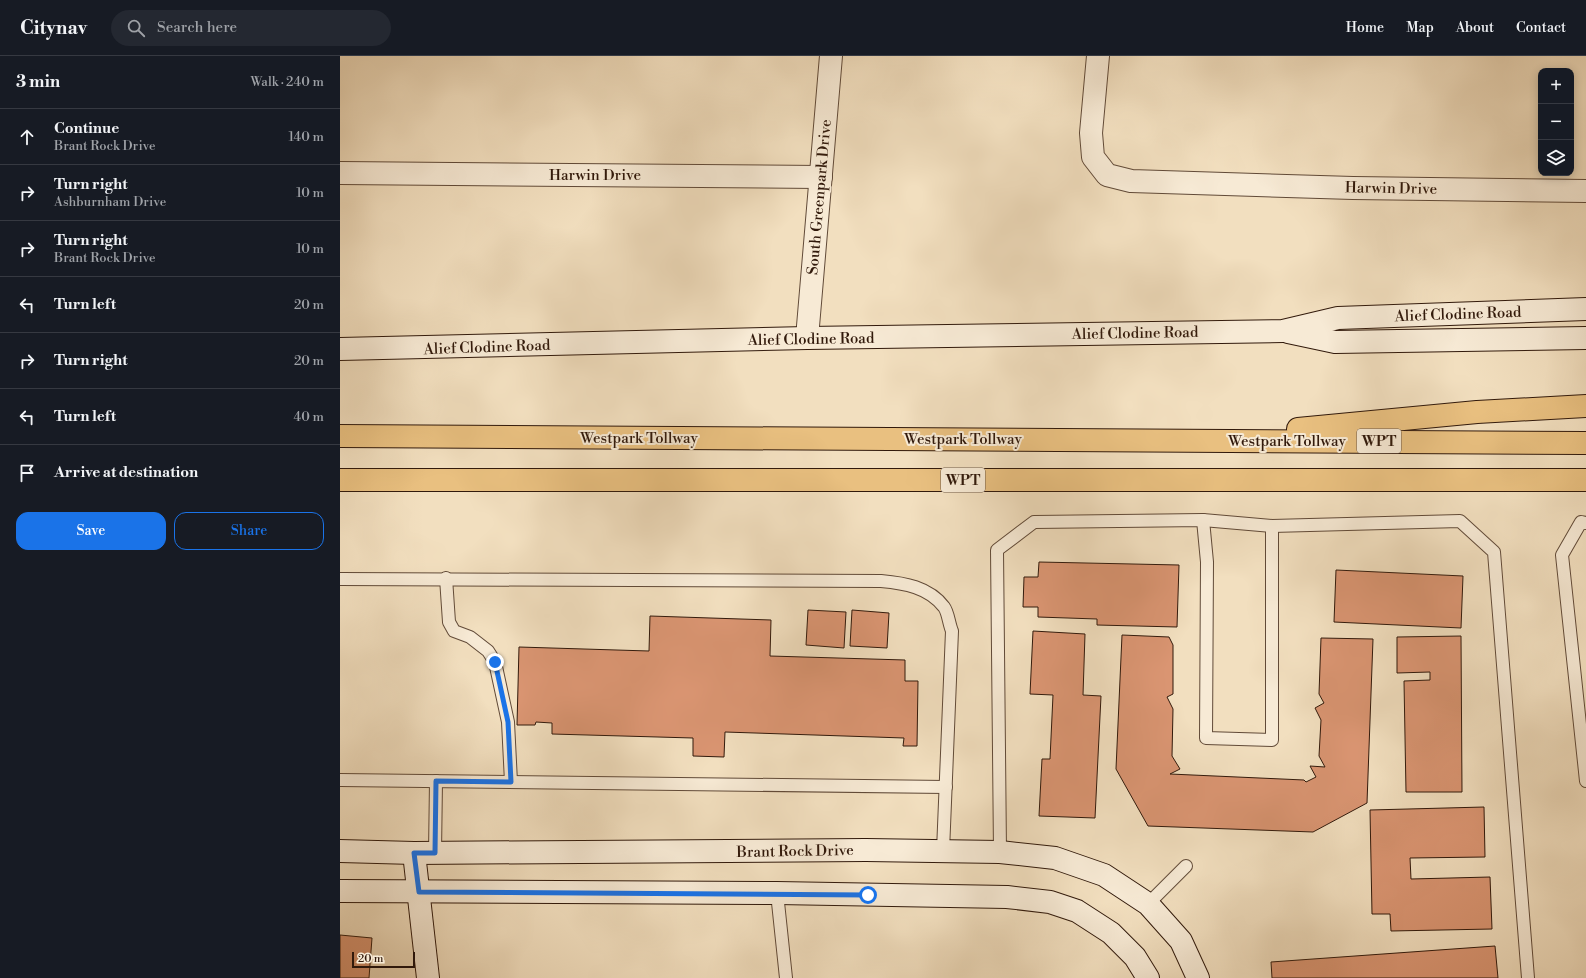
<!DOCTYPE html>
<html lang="en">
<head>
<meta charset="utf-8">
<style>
	:root { --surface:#171b24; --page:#242831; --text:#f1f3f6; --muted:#9ea1a6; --line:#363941; --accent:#1a73e8 }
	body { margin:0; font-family:"Libre Bodoni",serif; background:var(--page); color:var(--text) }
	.controls { position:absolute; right:12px; top:12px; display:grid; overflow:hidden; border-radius:8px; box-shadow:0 2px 10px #0003 }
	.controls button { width:36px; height:36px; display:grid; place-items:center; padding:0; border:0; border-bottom:1px solid var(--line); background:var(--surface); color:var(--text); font:20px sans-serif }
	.scale { position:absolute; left:12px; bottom:10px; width:63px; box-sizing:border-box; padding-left:4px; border:2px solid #31190b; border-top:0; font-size:11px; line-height:14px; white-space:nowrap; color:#31190b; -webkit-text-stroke:3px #f7ead5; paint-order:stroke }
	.stop { position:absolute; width:12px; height:12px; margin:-9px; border:3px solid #1a73e8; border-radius:50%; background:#fff }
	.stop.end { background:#1a73e8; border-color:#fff; box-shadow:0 1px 4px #0008 }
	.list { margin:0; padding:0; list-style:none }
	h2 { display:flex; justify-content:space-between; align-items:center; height:52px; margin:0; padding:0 16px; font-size:17px }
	h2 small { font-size:13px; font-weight:400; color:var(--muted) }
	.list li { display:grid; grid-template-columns:26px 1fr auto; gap:12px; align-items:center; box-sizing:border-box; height:56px; padding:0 16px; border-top:1px solid var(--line) }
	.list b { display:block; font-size:15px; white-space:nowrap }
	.list p { margin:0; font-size:13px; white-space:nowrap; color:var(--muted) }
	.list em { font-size:13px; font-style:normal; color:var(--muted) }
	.actions { display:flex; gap:8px; padding:12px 16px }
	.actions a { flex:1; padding:9px 0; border:1px solid var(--accent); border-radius:12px; text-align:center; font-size:14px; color:var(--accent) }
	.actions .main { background:var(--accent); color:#fff }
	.icon { flex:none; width:22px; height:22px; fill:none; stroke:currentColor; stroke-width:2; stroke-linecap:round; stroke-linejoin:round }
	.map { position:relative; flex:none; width:1246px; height:922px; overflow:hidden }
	header { display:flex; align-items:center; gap:24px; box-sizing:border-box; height:56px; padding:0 20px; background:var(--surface); border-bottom:1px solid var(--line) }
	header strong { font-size:19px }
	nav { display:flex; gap:22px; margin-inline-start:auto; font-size:14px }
	.search { width:280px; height:36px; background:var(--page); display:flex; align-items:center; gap:10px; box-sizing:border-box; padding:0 14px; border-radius:22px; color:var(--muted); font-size:15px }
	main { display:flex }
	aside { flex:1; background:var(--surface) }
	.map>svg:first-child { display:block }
	.building { fill:#da9572; stroke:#31190b }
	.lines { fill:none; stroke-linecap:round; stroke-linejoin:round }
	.lane-casing { stroke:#614a38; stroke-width:14 }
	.street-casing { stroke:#614a38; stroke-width:24 }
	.secondary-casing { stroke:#31190b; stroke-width:24 }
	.highway-casing { stroke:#31190b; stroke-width:24 }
	.lane { stroke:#f7ead5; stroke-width:12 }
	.street { stroke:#f7ead5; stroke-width:22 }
	.secondary { stroke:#f7ead5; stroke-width:22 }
	.highway { stroke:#e9c080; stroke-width:22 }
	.route { stroke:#1a73e8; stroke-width:5 }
	.labels { text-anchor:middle; stroke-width:4; stroke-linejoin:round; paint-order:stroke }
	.shield { fill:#f7ead5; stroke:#6c5848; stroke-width:1 }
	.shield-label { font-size:14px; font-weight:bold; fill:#31190b }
	.street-label { font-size:15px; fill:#31190b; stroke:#f7ead5 }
</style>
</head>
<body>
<header>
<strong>Citynav</strong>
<div class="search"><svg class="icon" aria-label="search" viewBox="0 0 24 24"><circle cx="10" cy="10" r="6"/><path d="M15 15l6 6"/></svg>Search here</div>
<nav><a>Home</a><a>Map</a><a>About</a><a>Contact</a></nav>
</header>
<main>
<aside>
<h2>3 min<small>Walk · 240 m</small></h2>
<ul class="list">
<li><svg class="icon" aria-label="ahead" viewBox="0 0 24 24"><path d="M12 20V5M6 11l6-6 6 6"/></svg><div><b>Continue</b><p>Brant Rock Drive</p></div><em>140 m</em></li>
<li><svg class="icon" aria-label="right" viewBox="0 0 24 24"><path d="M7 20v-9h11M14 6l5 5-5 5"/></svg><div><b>Turn right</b><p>Ashburnham Drive</p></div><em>10 m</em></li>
<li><svg class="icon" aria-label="right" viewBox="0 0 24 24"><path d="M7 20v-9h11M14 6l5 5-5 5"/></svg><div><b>Turn right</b><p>Brant Rock Drive</p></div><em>10 m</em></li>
<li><svg class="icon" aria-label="left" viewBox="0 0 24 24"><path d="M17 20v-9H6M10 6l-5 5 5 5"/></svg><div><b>Turn left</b></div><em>20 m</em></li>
<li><svg class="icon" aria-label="right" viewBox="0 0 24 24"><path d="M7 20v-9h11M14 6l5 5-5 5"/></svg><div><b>Turn right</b></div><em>20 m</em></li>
<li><svg class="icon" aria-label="left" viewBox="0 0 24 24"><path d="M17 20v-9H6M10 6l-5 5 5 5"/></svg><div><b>Turn left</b></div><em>40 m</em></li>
<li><svg class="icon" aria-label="arrive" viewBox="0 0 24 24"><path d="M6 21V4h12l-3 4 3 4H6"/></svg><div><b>Arrive at destination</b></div></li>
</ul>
<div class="actions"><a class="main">Save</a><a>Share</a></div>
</aside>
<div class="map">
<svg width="1246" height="922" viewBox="0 0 1246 922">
	<rect width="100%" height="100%" fill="#f2dfbf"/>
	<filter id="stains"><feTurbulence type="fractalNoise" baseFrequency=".005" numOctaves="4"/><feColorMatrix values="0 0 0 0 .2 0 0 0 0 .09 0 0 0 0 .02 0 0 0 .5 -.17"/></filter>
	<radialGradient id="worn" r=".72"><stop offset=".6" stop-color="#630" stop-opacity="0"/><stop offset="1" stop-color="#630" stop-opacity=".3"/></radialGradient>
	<g class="building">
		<path d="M 699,506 L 839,509 L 837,571 L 757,569 L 757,563 L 698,561 L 698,551 L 683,551 L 684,521 L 698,521 Z"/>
		<path d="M 996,514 L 1123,520 L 1121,572 L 994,566 Z"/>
		<path d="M 468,554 L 506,556 L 504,592 L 466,589 Z"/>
		<path d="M 512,554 L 549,557 L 547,592 L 510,590 Z"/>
		<path d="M 310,560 L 431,564 L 430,600 L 565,604 L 565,625 L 578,625 L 577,690 L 563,690 L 564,682 L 385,676 L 384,701 L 353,700 L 353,682 L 212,678 L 212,667 L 196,666 L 195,669 L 177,669 L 179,591 L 309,595 Z"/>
		<path d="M 693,575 L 745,578 L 743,639 L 761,640 L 755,762 L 699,760 L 702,703 L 710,703 L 713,639 L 690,638 Z"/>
		<path d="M 782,579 L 829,581 L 833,589 L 833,638 L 827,641 L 833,653 L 832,700 L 840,713 L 830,718 L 964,724 L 966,726 L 976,721 L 970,710 L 985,711 L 979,700 L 981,664 L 975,652 L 984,647 L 979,638 L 981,582 L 1033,583 L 1027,747 L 973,776 L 808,770 L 776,713 Z"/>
		<path d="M 1121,580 L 1122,736 L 1066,736 L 1064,625 L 1090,624 L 1090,616 L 1057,617 L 1057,581 Z"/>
		<path d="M 1144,751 L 1145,801 L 1070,802 L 1071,823 L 1150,821 L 1152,873 L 1051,875 L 1050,858 L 1032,858 L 1030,754 Z"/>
		<path d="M 0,879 L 32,882 L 29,922 L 0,922 Z"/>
		<path d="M 1155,890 L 1158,922 L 932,922 L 931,906 Z"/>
	</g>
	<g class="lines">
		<defs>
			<g id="lane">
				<path d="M 863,464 L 867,506 L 866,682 L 932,684 L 932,470"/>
				<path d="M 1246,467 L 1241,466 L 1222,499 L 1246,725"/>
				<path d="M 106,522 L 109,566 L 114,575 L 130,581 L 148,595 L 155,606 L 168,666 L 171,726"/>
				<path d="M 0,523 L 541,525 C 564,527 589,531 604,551 C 608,556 609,568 612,575 L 603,795"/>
				<path d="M 0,724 L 606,731"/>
				<path d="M 660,796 L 657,494 L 694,466 L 863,464 L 932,470 L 1120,465 L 1154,496 L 1188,922"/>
				<path d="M 95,797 L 96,725"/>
				<path d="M 437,837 L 446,922"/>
				<path d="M 808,848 L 846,810"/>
			</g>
			<g id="street">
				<path d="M 758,0 L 751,77 L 753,101 L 767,119 L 791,125 L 1013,132 L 1246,135"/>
				<path d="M 0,117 L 481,121"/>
				<path d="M 467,282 L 491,0"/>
			</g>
			<g id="secondary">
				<path d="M 948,276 L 995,286 L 1246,282"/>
				<path d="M 0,293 L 467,282 L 943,275 L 998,262 L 1246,253"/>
				<path d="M 0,795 L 74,797 L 526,794 L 660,796 L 715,802 L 764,819 L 808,848 L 841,885 L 858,922"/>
				<path d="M 74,797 L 88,922"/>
				<path d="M 0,835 L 437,837 L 667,841 L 710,846 L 737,855 L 771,877 L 795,901 L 808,922"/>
			</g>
			<g id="highway">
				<path d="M 958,373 L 1137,356 L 1246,350"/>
				<path d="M 0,380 L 1246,387"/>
				<path d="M 0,424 L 1246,424"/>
			</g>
		</defs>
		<use href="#lane" class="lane-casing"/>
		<use href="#street" class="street-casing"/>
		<use href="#secondary" class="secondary-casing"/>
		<use href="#highway" class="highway-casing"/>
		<use href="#lane" class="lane"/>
		<use href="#street" class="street"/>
		<use href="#secondary" class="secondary"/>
		<use href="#highway" class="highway"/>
	</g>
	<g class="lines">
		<path class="route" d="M 155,606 L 168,666 L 171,726 L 96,725 L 95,797 L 74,797 L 79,836 L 528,839"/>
	</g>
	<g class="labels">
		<g class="shield">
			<rect x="1017" y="373" width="44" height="24" rx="3"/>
			<rect x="601" y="412" width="44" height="24" rx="3"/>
		</g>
		<g class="shield-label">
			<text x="1039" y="390">WPT</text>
			<text x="623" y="429">WPT</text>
		</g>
		<g class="street-label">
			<text x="255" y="124">Harwin Drive</text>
			<text transform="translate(1051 132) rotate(1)" y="5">Harwin Drive</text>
			<text transform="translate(479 141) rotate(-85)" y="5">South Greenpark Drive</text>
			<text transform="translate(1118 258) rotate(-2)" y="5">Alief Clodine Road</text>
			<text transform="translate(795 277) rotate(-1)" y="5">Alief Clodine Road</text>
			<text transform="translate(471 283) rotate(-1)" y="5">Alief Clodine Road</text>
			<text transform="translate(147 291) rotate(-2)" y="5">Alief Clodine Road</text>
			<text x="299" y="387">Westpark Tollway</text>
			<text x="623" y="388">Westpark Tollway</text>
			<text x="947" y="390">Westpark Tollway</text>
			<text transform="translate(455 795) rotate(-1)" y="5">Brant Rock Drive</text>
		</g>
	</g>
	<rect width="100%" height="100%" filter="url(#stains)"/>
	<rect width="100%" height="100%" fill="url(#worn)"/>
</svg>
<div class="controls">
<button>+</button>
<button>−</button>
<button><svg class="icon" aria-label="layers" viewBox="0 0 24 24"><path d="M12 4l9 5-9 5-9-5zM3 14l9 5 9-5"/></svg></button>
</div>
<div class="scale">20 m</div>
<div class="stop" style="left:528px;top:839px"></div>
<div class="stop end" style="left:155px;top:606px"></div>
</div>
</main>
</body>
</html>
